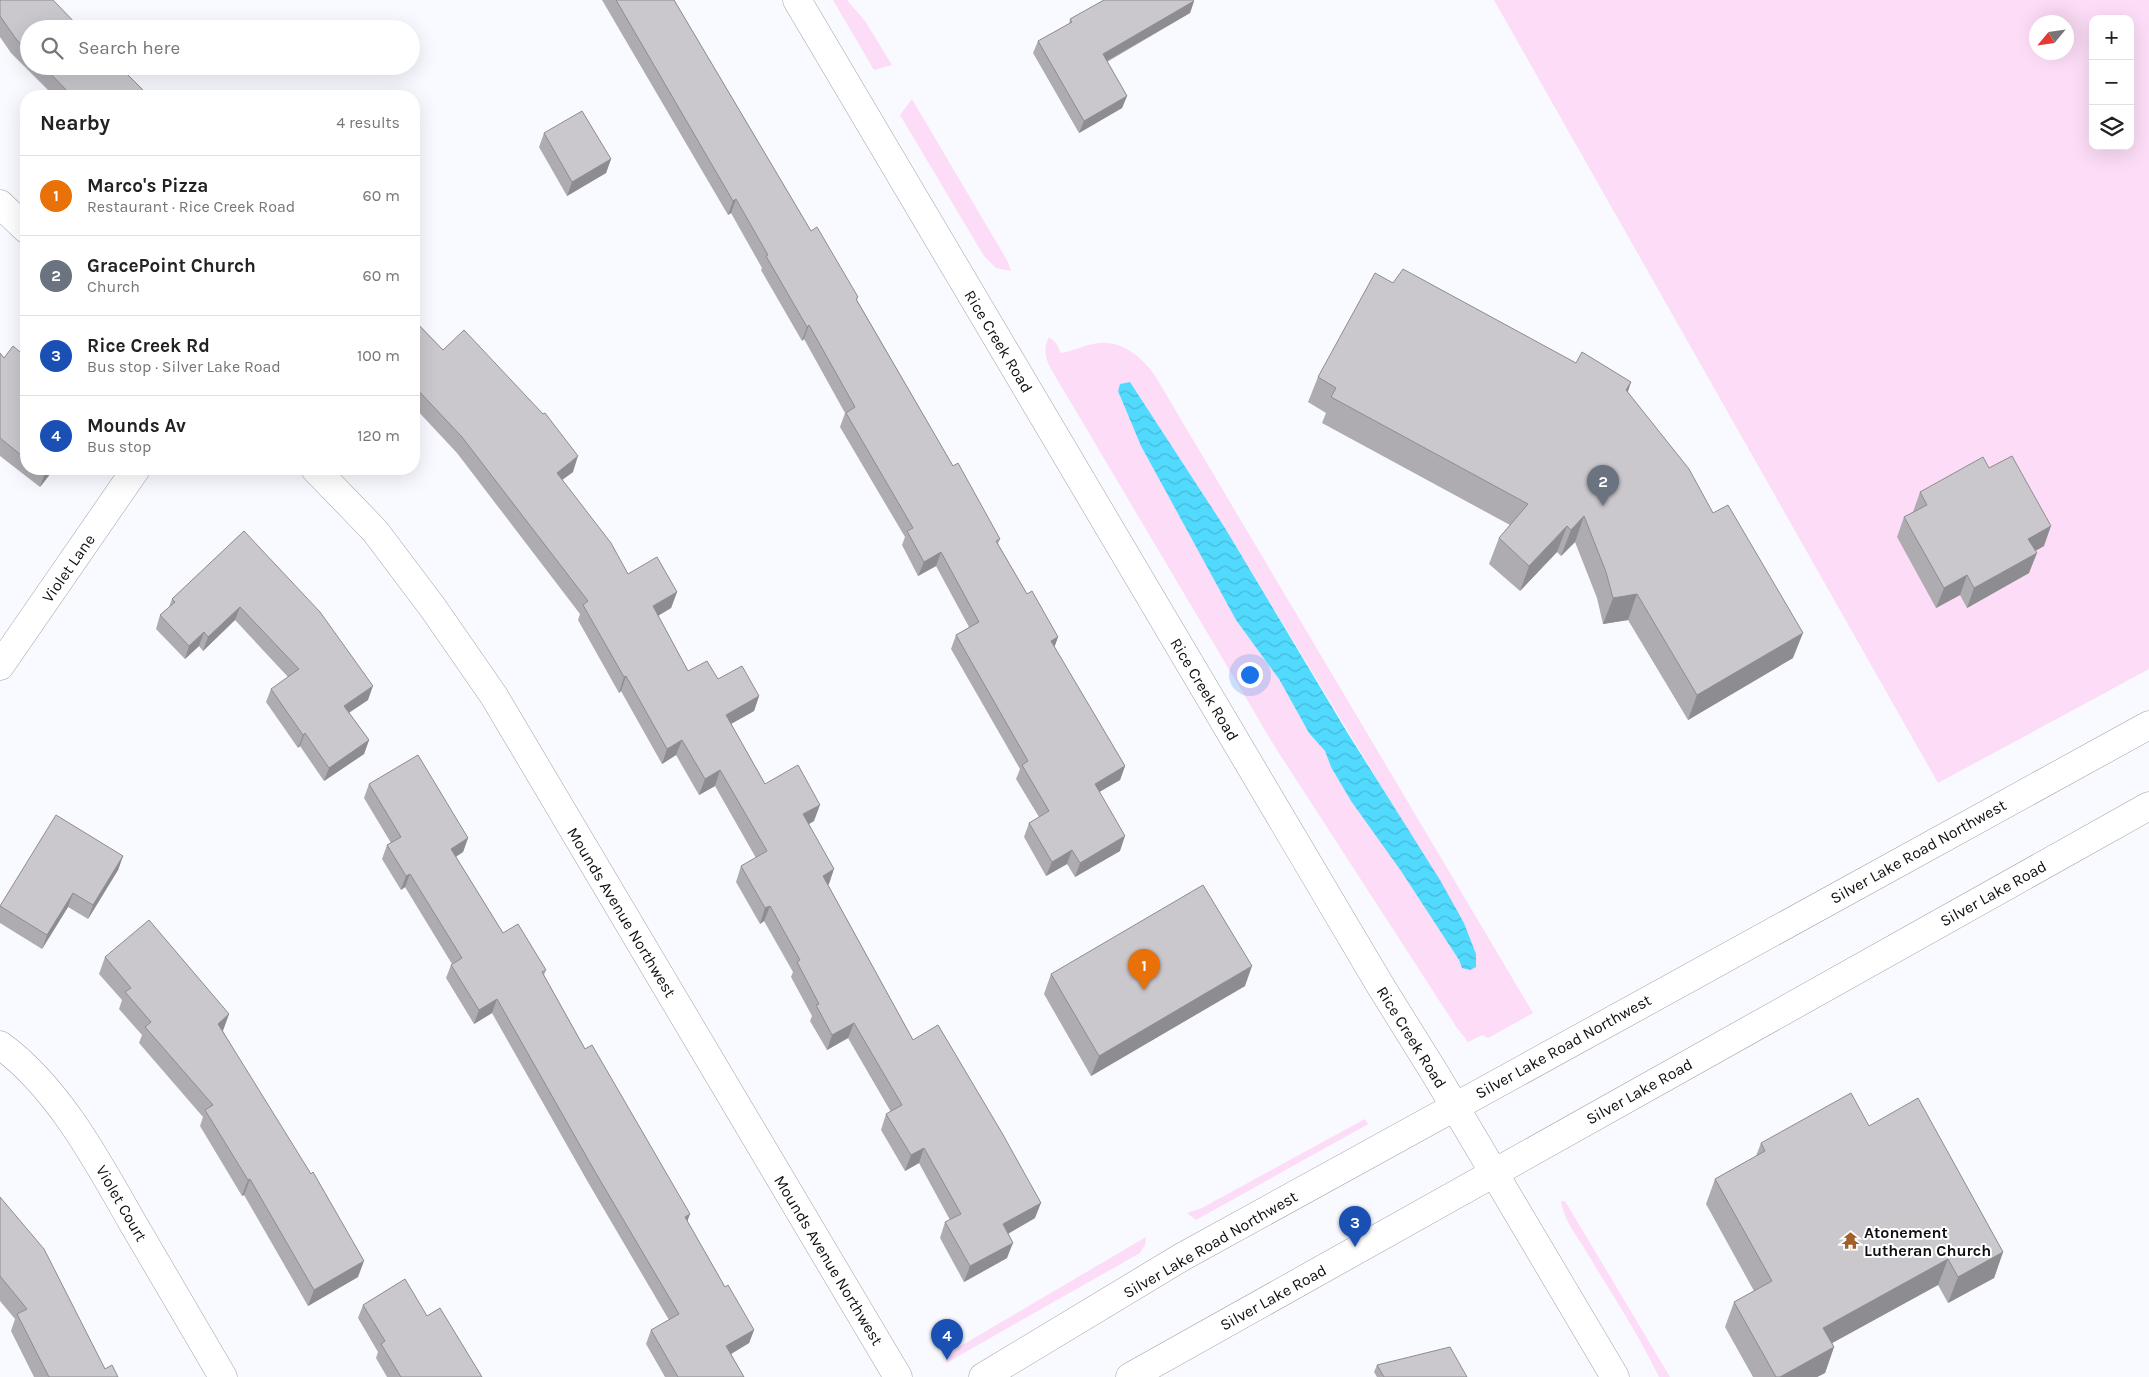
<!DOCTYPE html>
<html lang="en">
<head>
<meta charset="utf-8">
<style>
	:root { --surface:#fff; --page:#f6f6f6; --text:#222; --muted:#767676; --line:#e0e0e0; --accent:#ea580c }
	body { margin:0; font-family:Karla,sans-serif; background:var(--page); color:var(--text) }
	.controls { position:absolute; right:15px; top:15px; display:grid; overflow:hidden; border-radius:10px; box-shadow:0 5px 20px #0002 }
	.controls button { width:45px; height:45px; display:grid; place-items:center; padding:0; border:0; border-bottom:1px solid var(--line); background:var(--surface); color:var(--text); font:25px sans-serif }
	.compass { position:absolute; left:2029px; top:15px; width:45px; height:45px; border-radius:50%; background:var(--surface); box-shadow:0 5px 20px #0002; rotate:241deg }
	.you { position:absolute; left:1249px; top:674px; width:18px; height:18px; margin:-12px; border:4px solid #fff; border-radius:50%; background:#1a73e8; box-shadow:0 0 0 8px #1a73e833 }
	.badge { display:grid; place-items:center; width:32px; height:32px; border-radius:50%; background:var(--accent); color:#fff; font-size:16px; font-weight:700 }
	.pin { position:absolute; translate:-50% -41px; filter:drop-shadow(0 1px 2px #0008) }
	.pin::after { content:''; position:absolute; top:26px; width:18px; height:15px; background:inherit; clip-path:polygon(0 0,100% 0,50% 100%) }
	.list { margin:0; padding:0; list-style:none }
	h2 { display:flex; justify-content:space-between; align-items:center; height:65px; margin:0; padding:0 20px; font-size:21px }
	h2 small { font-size:16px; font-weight:400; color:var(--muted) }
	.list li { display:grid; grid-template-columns:32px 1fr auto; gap:15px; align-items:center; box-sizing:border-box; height:80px; padding:0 20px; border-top:1px solid var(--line) }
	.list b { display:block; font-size:19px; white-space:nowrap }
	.list p { margin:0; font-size:16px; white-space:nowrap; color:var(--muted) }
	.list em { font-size:16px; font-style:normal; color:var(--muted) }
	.icon { flex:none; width:28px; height:28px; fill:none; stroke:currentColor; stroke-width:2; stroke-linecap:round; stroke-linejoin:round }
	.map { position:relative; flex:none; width:2149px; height:1377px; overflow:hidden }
	.search { position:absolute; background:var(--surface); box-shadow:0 5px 20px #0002; left:20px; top:20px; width:400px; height:55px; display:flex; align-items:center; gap:12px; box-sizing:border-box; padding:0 18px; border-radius:28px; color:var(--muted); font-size:19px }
	.panel { position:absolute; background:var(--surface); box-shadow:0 5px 20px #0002; left:20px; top:90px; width:400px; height:385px; border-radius:20px }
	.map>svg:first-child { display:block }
	.grass { fill:#fcdcf6; fill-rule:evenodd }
	.water { fill:url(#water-waves) }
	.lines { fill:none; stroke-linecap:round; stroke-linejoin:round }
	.street-casing { stroke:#a1a2a7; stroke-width:29 }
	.secondary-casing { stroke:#a1a2a7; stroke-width:29 }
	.street { stroke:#fff; stroke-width:28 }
	.secondary { stroke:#fff; stroke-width:28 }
	.wall { fill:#aeacb0 }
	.shaded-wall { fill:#8d8c90 }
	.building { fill:#cac8cd; stroke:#8d8c90 }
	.labels { text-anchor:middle; stroke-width:4; stroke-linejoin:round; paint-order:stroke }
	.street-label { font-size:16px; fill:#0f0f11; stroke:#fff }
	.poi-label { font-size:16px; font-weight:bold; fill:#0f0f11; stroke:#fff; text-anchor:start }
</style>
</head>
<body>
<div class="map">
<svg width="2149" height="1377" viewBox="0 0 2149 1377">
	<defs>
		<pattern id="water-waves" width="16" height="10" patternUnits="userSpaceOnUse" patternTransform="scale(1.25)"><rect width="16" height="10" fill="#51dafd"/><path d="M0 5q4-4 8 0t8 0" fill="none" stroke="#45bad8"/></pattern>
	</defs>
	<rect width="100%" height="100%" fill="#f8faff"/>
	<g class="grass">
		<path d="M 833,0 L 847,0 L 865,21 L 892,65 L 874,70 Z"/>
		<path d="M 1494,0 L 2149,0 L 2149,669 L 1938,783 ZM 2093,19 L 2130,19 L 2130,146 L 2093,146 ZM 2036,22 L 2066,22 L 2066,52 L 2036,52 Z"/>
		<path d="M 912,99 L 1008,262 L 1011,271 L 996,268 L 984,256 L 900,115 Z"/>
		<path d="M 1049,337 L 1056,343 L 1061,353 C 1074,351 1086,344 1099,343 C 1123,341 1141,357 1154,374 L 1533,1013 L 1488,1038 L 1482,1035 L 1468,1042 L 1457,1028 L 1275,747 L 1051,369 C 1045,358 1043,348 1049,337 ZM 1130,382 L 1225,528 L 1464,923 L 1462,968 L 1459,960 L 1401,871 L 1351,801 L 1331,767 L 1325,751 L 1309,733 L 1279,679 L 1236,620 L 1141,446 L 1118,391 L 1121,384 Z"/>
		<path d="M 1365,1119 L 1368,1124 L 1363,1127 L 1196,1220 L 1187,1213 L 1202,1208 Z"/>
		<path d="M 1561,1201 L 1565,1201 L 1670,1377 L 1659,1377 C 1639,1335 1613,1296 1589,1256 C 1580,1240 1563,1220 1561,1201 Z"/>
		<path d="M 1146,1237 L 1145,1245 L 1140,1253 L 946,1363 L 947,1354 Z"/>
	</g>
	<path class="water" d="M 1130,382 L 1225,528 L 1347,732 L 1440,880 L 1464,923 L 1476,954 L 1476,967 L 1470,970 L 1462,968 L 1459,960 L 1401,871 L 1351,801 L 1331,767 L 1325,751 L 1309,733 L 1279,679 L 1236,620 L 1141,446 L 1118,391 L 1120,384 Z"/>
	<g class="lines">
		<defs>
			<g id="street">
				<path d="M 0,204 L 26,229"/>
				<path d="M 315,469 L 375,531 L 433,608 L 494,696 L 898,1377"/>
				<path d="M 0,666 L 136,469"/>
				<path d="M 0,1045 C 57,1086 97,1160 131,1220 C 162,1272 192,1325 223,1377"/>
			</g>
			<g id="secondary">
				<path d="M 797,0 L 1380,985 L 1436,1075 L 1615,1377"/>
				<path d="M 983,1377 L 1182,1257 L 2149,725"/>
				<path d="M 1130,1377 L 2149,806"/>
			</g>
		</defs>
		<use href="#street" class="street-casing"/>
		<use href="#secondary" class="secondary-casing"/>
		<use href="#street" class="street"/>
		<use href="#secondary" class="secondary"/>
	</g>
	<g class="wall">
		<path d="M 0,0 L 29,29 L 29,66 L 119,66 L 147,96 L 54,96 L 11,53 L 0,37 Z"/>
		<path d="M 602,0 L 674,0 L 811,231 L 858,297 L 857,300 L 953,466 L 1000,539 L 998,544 L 1027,594 L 1058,637 L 1054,647 L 1125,766 L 1120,780 L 1099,792 L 1120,851 L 1075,877 L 1067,864 L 1046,876 L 1024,837 L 1029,823 L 1039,817 L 1016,779 L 1020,769 L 951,649 L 956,635 L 969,627 L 936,566 L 918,576 L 902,545 L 905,537 L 840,427 L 845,413 L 804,339 L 802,341 L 761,270 L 762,268 L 731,213 L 728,215 Z"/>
		<path d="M 1194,1 L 1190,13 L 1107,62 L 1127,96 L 1122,108 L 1079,133 L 1033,53 L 1038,41 L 1069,24 L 1070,19 Z"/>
		<path d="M 544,133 L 611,159 L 606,173 L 567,196 L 539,147 Z"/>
		<path d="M 1393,283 L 1576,363 L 1631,382 L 1628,392 L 1793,658 L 1688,720 L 1628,620 L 1603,624 L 1597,598 L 1575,542 L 1561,556 L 1557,552 L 1520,591 L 1489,564 L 1499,538 L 1510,525 L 1322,423 L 1326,413 L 1308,402 L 1318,377 Z"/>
		<path d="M 414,320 L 443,350 L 573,472 L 562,480 L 628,574 L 677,592 L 671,608 L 658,616 L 688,671 L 718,679 L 759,696 L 754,711 L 731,724 L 765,784 L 814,821 L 809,824 L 829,884 L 828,885 L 913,1040 L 1035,1218 L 1008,1234 L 1007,1258 L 964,1282 L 940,1238 L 945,1222 L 950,1220 L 919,1163 L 905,1171 L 881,1130 L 886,1114 L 891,1112 L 848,1038 L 827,1050 L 810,1021 L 812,1016 L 791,977 L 793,972 L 764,921 L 760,924 L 736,882 L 741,866 L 756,858 L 715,786 L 699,795 L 676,755 L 662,764 L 621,691 L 619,693 L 578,620 L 580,614 L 457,453 L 414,407 Z"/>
		<path d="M 0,353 L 4,358 L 26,357 L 26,469 L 54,469 L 40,487 L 0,456 Z"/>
		<path d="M 1989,468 L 2044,546 L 2035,551 L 2029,573 L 1967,608 L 1960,595 L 1936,608 L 1897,537 L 1904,517 L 1913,512 L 1920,492 Z"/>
		<path d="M 244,531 L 368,700 L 349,713 L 369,740 L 364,754 L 324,781 L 300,746 L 298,748 L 266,702 L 271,689 L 288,677 L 235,620 L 203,651 L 199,646 L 185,659 L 156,629 L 160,615 L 169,607 L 172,599 Z"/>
		<path d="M 369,784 L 468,838 L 463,852 L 456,857 L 503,933 L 546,970 L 544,975 L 585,1049 L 687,1221 L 725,1287 L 754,1330 L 749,1343 L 731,1354 L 744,1377 L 665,1377 L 646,1344 L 651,1330 L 669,1320 L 589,1184 L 492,1013 L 474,1024 L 446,978 L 451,965 L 452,964 L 405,887 L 401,890 L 382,859 L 387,845 L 391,843 L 364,798 Z"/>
		<path d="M 123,856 L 118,870 L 88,919 L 68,907 L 42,949 L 0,923 L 0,906 Z"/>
		<path d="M 105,957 L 229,1014 L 223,1031 L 358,1277 L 308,1306 L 244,1195 L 242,1196 L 200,1126 L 203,1117 L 139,1043 L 142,1035 L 119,1009 L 122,1000 L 99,974 Z"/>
		<path d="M 1051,974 L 1245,986 L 1091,1076 L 1044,994 Z"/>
		<path d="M 1869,1126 L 2003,1252 L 1994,1278 L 1948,1303 L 1938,1285 L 1832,1343 L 1834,1347 L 1825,1373 L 1817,1377 L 1753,1377 L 1725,1327 L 1734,1302 L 1754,1291 L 1706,1204 L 1715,1179 L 1756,1156 L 1761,1143 Z"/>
		<path d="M 0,1197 L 105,1369 L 118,1377 L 34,1377 L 11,1331 L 15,1319 L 0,1301 Z"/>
		<path d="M 363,1305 L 427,1316 L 482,1377 L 387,1377 L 376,1358 L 378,1352 L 358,1318 Z"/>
		<path d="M 1377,1365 L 1467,1377 L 1377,1377 L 1374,1372 Z"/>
	</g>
	<g class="shaded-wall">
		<path d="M 1194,1 L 1190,13 L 1098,66 L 1103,54 Z"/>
		<path d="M 1127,96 L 1122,108 L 1079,133 L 1084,121 Z"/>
		<path d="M 611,159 L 606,173 L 567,196 L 572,182 Z"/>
		<path d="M 736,199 L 731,213 L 728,215 L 733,201 Z"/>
		<path d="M 809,325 L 804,339 L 802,341 L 807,327 Z"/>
		<path d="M 1631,382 L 1622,408 L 1626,390 Z"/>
		<path d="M 578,456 L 573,472 L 551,488 L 557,473 Z"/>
		<path d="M 48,469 L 54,469 L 40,487 L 45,473 Z"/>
		<path d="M 1584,516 L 1575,542 L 1561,556 L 1571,530 Z"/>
		<path d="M 1567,526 L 1557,552 L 1520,591 L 1529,566 Z"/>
		<path d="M 2051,526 L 2044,546 L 2021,559 L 2028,539 Z"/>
		<path d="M 941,552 L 936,566 L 918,576 L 924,562 Z"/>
		<path d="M 2037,553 L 2029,573 L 1967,608 L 1974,588 Z"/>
		<path d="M 1967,575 L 1960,595 L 1936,608 L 1944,588 Z"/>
		<path d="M 677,592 L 671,608 L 647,622 L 653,606 Z"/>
		<path d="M 1637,594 L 1628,620 L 1603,624 L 1613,598 Z"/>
		<path d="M 240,607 L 235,620 L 203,651 L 208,637 Z"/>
		<path d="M 204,632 L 199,646 L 185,659 L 189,646 Z"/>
		<path d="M 1803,633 L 1793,658 L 1688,720 L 1697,695 Z"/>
		<path d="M 1058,637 L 1053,651 L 1051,641 Z"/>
		<path d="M 626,676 L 621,691 L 619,693 L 624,677 Z"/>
		<path d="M 373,686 L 368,700 L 339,719 L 344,706 Z"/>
		<path d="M 759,696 L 754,711 L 720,730 L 726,715 Z"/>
		<path d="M 305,733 L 300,746 L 298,748 L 303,735 Z"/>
		<path d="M 369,740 L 364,754 L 324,781 L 329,768 Z"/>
		<path d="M 682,740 L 676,755 L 662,764 L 667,749 Z"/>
		<path d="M 1125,766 L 1120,780 L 1089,798 L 1095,784 Z"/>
		<path d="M 720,770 L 715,786 L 699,795 L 705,779 Z"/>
		<path d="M 820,805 L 814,821 L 798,830 L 803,814 Z"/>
		<path d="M 1125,836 L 1120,851 L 1075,877 L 1080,863 Z"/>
		<path d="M 468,838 L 463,852 L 446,862 L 451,849 Z"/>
		<path d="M 1072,850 L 1067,864 L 1046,876 L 1052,862 Z"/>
		<path d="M 123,856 L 118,870 L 88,919 L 93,905 Z"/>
		<path d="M 834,869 L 829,884 L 817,891 L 823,876 Z"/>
		<path d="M 410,874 L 405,887 L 401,890 L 406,876 Z"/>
		<path d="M 73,893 L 68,907 L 42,949 L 47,935 Z"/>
		<path d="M 770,906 L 764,921 L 760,924 L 765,908 Z"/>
		<path d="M 1252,966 L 1245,986 L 1091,1076 L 1099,1056 Z"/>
		<path d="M 497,999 L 492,1013 L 474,1024 L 479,1010 Z"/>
		<path d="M 229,1014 L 223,1030 L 212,1040 L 218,1024 Z"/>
		<path d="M 854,1023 L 848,1038 L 827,1050 L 832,1035 Z"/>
		<path d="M 924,1148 L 919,1163 L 905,1171 L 911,1155 Z"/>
		<path d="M 250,1179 L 244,1195 L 242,1196 L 248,1180 Z"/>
		<path d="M 1041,1203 L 1035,1218 L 997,1240 L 1003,1224 Z"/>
		<path d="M 690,1214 L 685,1228 L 685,1217 Z"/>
		<path d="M 1013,1243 L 1007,1258 L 964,1282 L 970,1266 Z"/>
		<path d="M 2003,1252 L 1994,1278 L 1948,1303 L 1958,1277 Z"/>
		<path d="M 1948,1259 L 1938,1285 L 1814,1353 L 1823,1328 Z"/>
		<path d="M 364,1261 L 358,1277 L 308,1306 L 314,1290 Z"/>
		<path d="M 754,1330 L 749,1343 L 721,1360 L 726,1346 Z"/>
		<path d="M 1834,1347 L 1825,1373 L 1817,1377 L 1780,1377 Z"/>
	</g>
	<g class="building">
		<path d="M 0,0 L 53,0 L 81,29 L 29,29 L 29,52 L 16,39 L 0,16 Z"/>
		<path d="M 616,0 L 674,0 L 811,231 L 817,227 L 858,297 L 856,299 L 953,466 L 958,463 L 1000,539 L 996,541 L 1027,594 L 1032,591 L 1058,637 L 1051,641 L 1125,766 L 1095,784 L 1125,836 L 1080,863 L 1072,850 L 1052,862 L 1029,823 L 1049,811 L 1022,765 L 1028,761 L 956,635 L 979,622 L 941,552 L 924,562 L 907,531 L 913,528 L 846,413 L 855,407 L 809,325 L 807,327 L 766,256 L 768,255 L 736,199 L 733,201 Z"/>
		<path d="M 1104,0 L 1193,0 L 1194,1 L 1103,54 L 1127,96 L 1084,121 L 1038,41 L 1072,22 L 1070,19 Z"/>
		<path d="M 43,66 L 119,66 L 147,94 L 145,96 L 72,96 Z"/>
		<path d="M 582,111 L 611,159 L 572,182 L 544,133 Z"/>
		<path d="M 1403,269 L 1576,363 L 1582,352 L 1631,382 L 1626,390 L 1689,469 L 1713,513 L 1728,505 L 1803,633 L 1697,695 L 1637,594 L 1613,598 L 1606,572 L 1584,516 L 1571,530 L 1567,526 L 1529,566 L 1499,538 L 1528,504 L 1331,397 L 1336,388 L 1318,377 L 1375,273 L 1393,283 Z"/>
		<path d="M 414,320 L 443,350 L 464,330 L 543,414 L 545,413 L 578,456 L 557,473 L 611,543 L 628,574 L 657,557 L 677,592 L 653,606 L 688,671 L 707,661 L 718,679 L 742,666 L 759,696 L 726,715 L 765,784 L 798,765 L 820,805 L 803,814 L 834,869 L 823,876 L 913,1040 L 938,1025 L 1002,1133 L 1041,1203 L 1003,1224 L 1013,1243 L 970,1266 L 945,1222 L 961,1214 L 924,1148 L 911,1155 L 886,1114 L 902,1105 L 854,1023 L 832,1035 L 816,1005 L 819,1004 L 797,962 L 800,960 L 770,906 L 765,908 L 741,866 L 767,851 L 720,770 L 705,779 L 682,740 L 667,749 L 626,676 L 624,677 L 583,605 L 588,601 L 462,437 L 414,386 Z"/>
		<path d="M 13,346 L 26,357 L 26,459 L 0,438 L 0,353 L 4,358 Z"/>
		<path d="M 2012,456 L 2051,526 L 2028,539 L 2037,553 L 1974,588 L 1967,575 L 1944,588 L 1904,517 L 1927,505 L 1920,492 L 1983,457 L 1989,468 Z"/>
		<path d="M 39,469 L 48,469 L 45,473 Z"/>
		<path d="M 244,531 L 320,612 L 373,686 L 344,706 L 369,740 L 329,768 L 305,733 L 303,735 L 271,689 L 299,669 L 240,607 L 208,637 L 204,632 L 189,646 L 160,615 L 175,602 L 172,599 Z"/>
		<path d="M 418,755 L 468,838 L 451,849 L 503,933 L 518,924 L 546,970 L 542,972 L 585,1049 L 592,1045 L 690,1214 L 685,1217 L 725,1287 L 728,1285 L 754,1330 L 726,1346 L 744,1377 L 678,1377 L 651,1330 L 679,1314 L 594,1170 L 497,999 L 479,1010 L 451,965 L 462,958 L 410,874 L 406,876 L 387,845 L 401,837 L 369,784 Z"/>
		<path d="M 56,815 L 123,856 L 93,905 L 73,893 L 47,935 L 0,906 Z"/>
		<path d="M 1203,885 L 1252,966 L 1099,1056 L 1051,974 Z"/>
		<path d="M 149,920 L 229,1014 L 218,1024 L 311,1174 L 313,1172 L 364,1261 L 314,1290 L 250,1179 L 248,1180 L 205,1110 L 213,1105 L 145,1027 L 151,1022 L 125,992 L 131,988 L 105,957 Z"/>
		<path d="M 1851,1093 L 1869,1126 L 1918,1098 L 2003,1252 L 1958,1277 L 1948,1259 L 1823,1328 L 1834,1347 L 1780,1377 L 1776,1377 L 1734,1302 L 1772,1281 L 1715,1179 L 1765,1151 L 1761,1143 Z"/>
		<path d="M 0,1197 L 44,1249 L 105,1369 L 112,1365 L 118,1377 L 49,1377 L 17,1314 L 27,1309 L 0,1276 Z"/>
		<path d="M 405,1279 L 427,1316 L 440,1308 L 482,1377 L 401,1377 L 381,1344 L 385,1341 L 363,1305 Z"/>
		<path d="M 1450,1347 L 1467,1377 L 1384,1377 L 1377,1365 Z"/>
	</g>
	<defs>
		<symbol id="temple-bare" viewBox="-9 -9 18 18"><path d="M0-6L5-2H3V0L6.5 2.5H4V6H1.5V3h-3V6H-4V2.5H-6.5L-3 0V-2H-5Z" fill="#a1602b" stroke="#fff" stroke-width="2.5" paint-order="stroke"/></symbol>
	</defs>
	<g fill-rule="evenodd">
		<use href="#temple-bare" x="1838" y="1228" width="25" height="25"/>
	</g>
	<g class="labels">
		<g class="street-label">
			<text transform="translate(999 341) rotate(59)" y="6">Rice Creek Road</text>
			<text transform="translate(68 568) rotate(-55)" y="6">Violet Lane</text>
			<text transform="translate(1205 689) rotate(59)" y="6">Rice Creek Road</text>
			<text transform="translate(1918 851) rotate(-29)" y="6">Silver Lake Road Northwest</text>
			<text transform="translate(1993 893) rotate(-29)" y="6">Silver Lake Road</text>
			<text transform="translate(622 912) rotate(59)" y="6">Mounds Avenue Northwest</text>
			<text transform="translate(1412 1037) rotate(58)" y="6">Rice Creek Road</text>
			<text transform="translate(1563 1046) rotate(-29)" y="6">Silver Lake Road Northwest</text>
			<text transform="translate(1639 1091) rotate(-29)" y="6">Silver Lake Road</text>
			<text transform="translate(122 1203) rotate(60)" y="6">Violet Court</text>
			<text transform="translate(1210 1244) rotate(-30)" y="6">Silver Lake Road Northwest</text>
			<text transform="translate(829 1260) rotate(59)" y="6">Mounds Avenue Northwest</text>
			<text transform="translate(1273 1297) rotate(-29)" y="6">Silver Lake Road</text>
		</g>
		<g class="poi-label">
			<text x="1864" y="1238">Atonement<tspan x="1864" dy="18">Lutheran Church</tspan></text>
		</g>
	</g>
</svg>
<div class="controls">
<button>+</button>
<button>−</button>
<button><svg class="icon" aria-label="layers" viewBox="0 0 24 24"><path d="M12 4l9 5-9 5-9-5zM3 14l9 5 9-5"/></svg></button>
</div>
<svg class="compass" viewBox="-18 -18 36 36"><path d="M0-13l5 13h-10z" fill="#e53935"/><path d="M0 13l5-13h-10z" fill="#767676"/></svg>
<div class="you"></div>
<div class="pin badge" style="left:1144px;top:990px;background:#e8710a">1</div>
<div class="pin badge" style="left:1603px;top:506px;background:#6b7280">2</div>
<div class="pin badge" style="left:1355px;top:1247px;background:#1a4fb4">3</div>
<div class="pin badge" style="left:947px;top:1360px;background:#1a4fb4">4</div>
<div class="search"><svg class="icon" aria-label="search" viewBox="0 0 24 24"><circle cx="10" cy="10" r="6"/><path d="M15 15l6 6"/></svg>Search here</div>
<section class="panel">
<h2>Nearby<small>4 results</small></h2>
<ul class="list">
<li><span class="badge" style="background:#e8710a">1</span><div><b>Marco's Pizza</b><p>Restaurant · Rice Creek Road</p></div><em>60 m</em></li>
<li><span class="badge" style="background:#6b7280">2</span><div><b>GracePoint Church</b><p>Church</p></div><em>60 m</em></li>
<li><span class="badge" style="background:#1a4fb4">3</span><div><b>Rice Creek Rd</b><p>Bus stop · Silver Lake Road</p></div><em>100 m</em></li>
<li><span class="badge" style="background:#1a4fb4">4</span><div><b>Mounds Av</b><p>Bus stop</p></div><em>120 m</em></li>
</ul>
</section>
</div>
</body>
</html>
